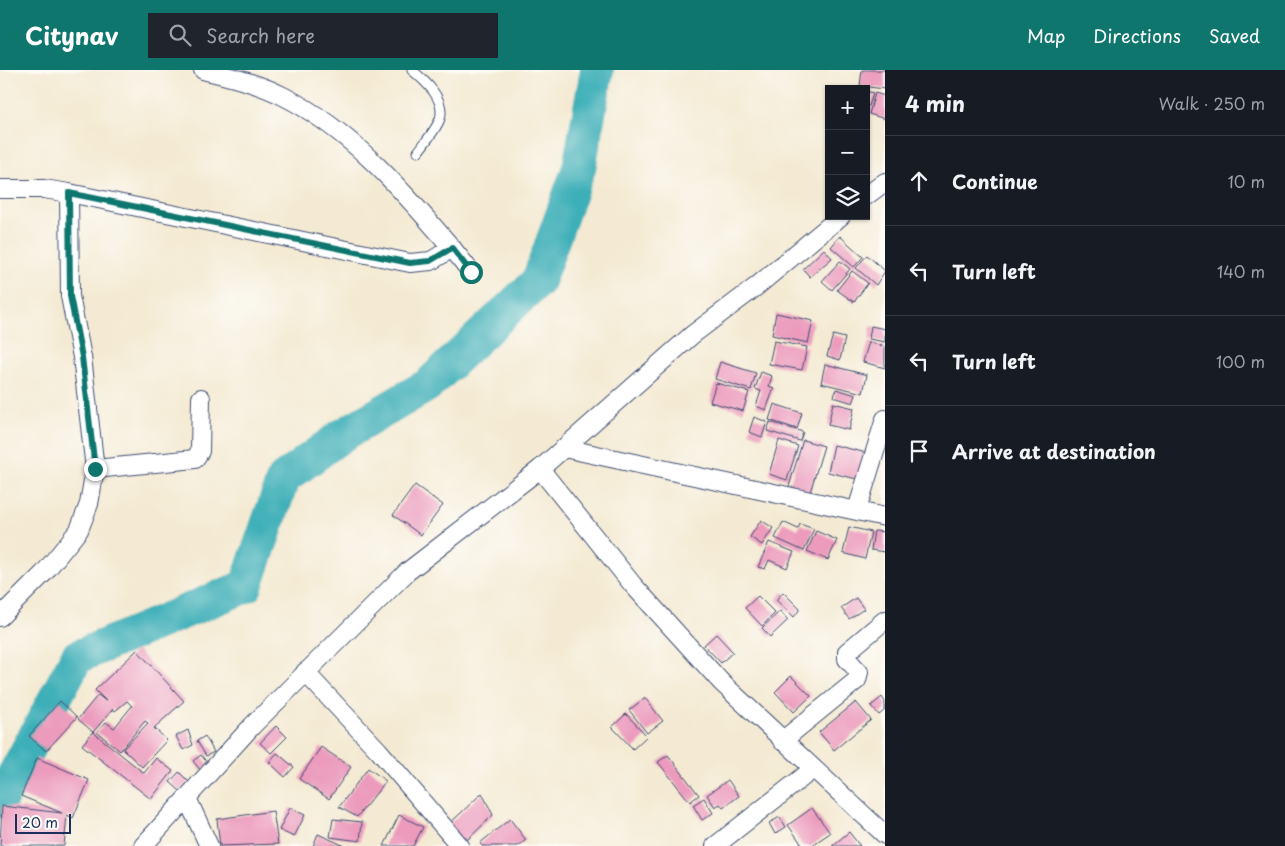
<!DOCTYPE html>
<html lang="en">
<head>
<meta charset="utf-8">
<style>
	:root { --surface:#171b24; --page:#20242c; --text:#f1f3f6; --muted:#9ea1a6; --line:#363941; --accent:#0f766e }
	body { margin:0; font-family:"Playpen Sans",sans-serif; background:var(--page); color:var(--text) }
	.controls { position:absolute; right:15px; top:15px; display:grid; overflow:hidden; border-radius:0px; box-shadow:0 1px 4px #0004 }
	.controls button { width:45px; height:45px; display:grid; place-items:center; padding:0; border:0; border-bottom:1px solid var(--line); background:var(--surface); color:var(--text); font:25px sans-serif }
	.scale { position:absolute; left:15px; bottom:12px; width:56px; box-sizing:border-box; padding-left:5px; border:2px solid #1b2f5e; border-top:0; font-size:14px; line-height:18px; white-space:nowrap; color:#1b2f5e; -webkit-text-stroke:4px #fdfcf7; paint-order:stroke }
	.stop { position:absolute; width:15px; height:15px; margin:-11px; border:4px solid #0f766e; border-radius:50%; background:#fff }
	.stop.end { background:#0f766e; border-color:#fff; box-shadow:0 1px 5px #0008 }
	.list { margin:0; padding:0; list-style:none }
	h2 { display:flex; justify-content:space-between; align-items:center; height:65px; margin:0; padding:0 20px; font-size:21px }
	h2 small { font-size:16px; font-weight:400; color:var(--muted) }
	.list li { display:grid; grid-template-columns:32px 1fr auto; gap:15px; align-items:center; box-sizing:border-box; height:90px; padding:0 20px; border-top:1px solid var(--line) }
	.list b { display:block; font-size:19px; white-space:nowrap }
	.list em { font-size:16px; font-style:normal; color:var(--muted) }
	.icon { flex:none; width:28px; height:28px; fill:none; stroke:currentColor; stroke-width:2; stroke-linecap:round; stroke-linejoin:round }
	.map { position:relative; flex:none; width:885px; height:776px; overflow:hidden }
	header { display:flex; align-items:center; gap:30px; box-sizing:border-box; height:70px; padding:0 25px; background:var(--accent); color:#fff }
	header strong { font-size:24px }
	nav { display:flex; gap:28px; margin-inline-start:auto; font-size:18px }
	.search { width:350px; height:45px; background:var(--page); display:flex; align-items:center; gap:12px; box-sizing:border-box; padding:0 18px; border-radius:0px; color:var(--muted); font-size:19px }
	main { display:flex }
	aside { flex:1; background:var(--surface) }
	.map>svg:first-child { display:block }
	.lines { fill:none; stroke-linecap:round; stroke-linejoin:round }
	.river { stroke:#3eafb8; stroke-width:34 }
	.building { fill:#ec9bbd }
	.lane-casing { stroke:#3c4b70; stroke-width:11 }
	.street-casing { stroke:#3c4b70; stroke-width:20 }
	.lane { stroke:#fff; stroke-width:9 }
	.street { stroke:#fff; stroke-width:18 }
	.route { stroke:#0f766e; stroke-width:6 }
</style>
</head>
<body>
<header>
<strong>Citynav</strong>
<div class="search"><svg class="icon" aria-label="search" viewBox="0 0 24 24"><circle cx="10" cy="10" r="6"/><path d="M15 15l6 6"/></svg>Search here</div>
<nav><a>Map</a><a>Directions</a><a>Saved</a></nav>
</header>
<main>
<div class="map">
<svg width="885" height="776" viewBox="0 0 885 776">
	<rect width="100%" height="100%" fill="#fdfcf7"/>
	<filter id="ink" filterUnits="userSpaceOnUse"><feTurbulence type="fractalNoise" baseFrequency=".02" numOctaves="2"/><feDisplacementMap in="SourceGraphic" scale="10" xChannelSelector="R" yChannelSelector="G"/><feConvolveMatrix kernelMatrix="1 2 1 2 8 2 1 2 1" color-interpolation-filters="sRGB"/></filter>
	<filter id="wash" filterUnits="userSpaceOnUse"><feTurbulence type="fractalNoise" baseFrequency=".0096" numOctaves="4" result="noise"/><feDisplacementMap in="SourceGraphic" scale="20" xChannelSelector="R" yChannelSelector="G"/><feGaussianBlur stdDeviation="1.12" result="paint"/><feColorMatrix in="noise" values="0 0 0 0 0 0 0 0 0 0 0 0 0 0 0 0 0 1.4 0 .05"/><feComposite in="paint" operator="in"/></filter>
	<g filter="url(#wash)">
		<rect width="100%" height="100%" fill="#f4ead3"/>
		<g class="lines">
			<path class="river" d="M 0,731 L 77,587 L 246,516 L 283,409 L 341,366 L 428,315 L 538,211 L 579,98 L 597,0"/>
		</g>
		<g id="blocks">
			<g class="building">
				<path d="M 862,0 L 885,0 L 885,19 L 860,16 Z"/>
				<path d="M 866,21 L 873,23 L 869,36 L 866,36 Z"/>
				<path d="M 875,23 L 885,26 L 885,49 L 869,44 Z"/>
				<path d="M 840,166 L 863,187 L 854,197 L 831,177 Z"/>
				<path d="M 824,179 L 832,188 L 810,207 L 803,199 Z"/>
				<path d="M 867,185 L 885,201 L 876,215 L 856,198 Z"/>
				<path d="M 840,191 L 850,199 L 832,220 L 822,211 Z"/>
				<path d="M 852,201 L 868,213 L 854,232 L 837,220 Z"/>
				<path d="M 776,243 L 813,251 L 808,273 L 772,265 Z"/>
				<path d="M 871,256 L 885,259 L 885,272 L 869,269 Z"/>
				<path d="M 833,265 L 845,268 L 840,290 L 827,286 Z"/>
				<path d="M 774,271 L 807,277 L 802,300 L 769,294 Z"/>
				<path d="M 869,272 L 885,277 L 885,298 L 863,292 Z"/>
				<path d="M 720,292 L 756,303 L 751,320 L 715,309 Z"/>
				<path d="M 825,294 L 867,305 L 863,323 L 821,313 Z"/>
				<path d="M 761,302 L 772,306 L 769,316 L 774,318 L 766,340 L 756,336 L 761,321 L 755,319 Z"/>
				<path d="M 716,313 L 749,322 L 743,341 L 710,332 Z"/>
				<path d="M 836,319 L 856,325 L 853,333 L 834,327 Z"/>
				<path d="M 833,333 L 854,338 L 849,360 L 828,355 Z"/>
				<path d="M 774,334 L 802,343 L 797,359 L 769,350 Z"/>
				<path d="M 754,347 L 767,352 L 762,367 L 749,362 Z"/>
				<path d="M 770,352 L 803,362 L 800,371 L 767,361 Z"/>
				<path d="M 779,370 L 798,376 L 787,410 L 769,404 Z"/>
				<path d="M 803,370 L 824,376 L 808,429 L 787,423 Z"/>
				<path d="M 834,375 L 871,384 L 865,411 L 828,402 Z"/>
				<path d="M 415,415 L 443,435 L 421,465 L 393,445 Z"/>
				<path d="M 761,450 L 773,458 L 762,475 L 750,467 Z"/>
				<path d="M 783,452 L 798,459 L 800,454 L 814,459 L 804,481 L 775,468 Z"/>
				<path d="M 849,457 L 871,462 L 865,489 L 843,483 Z"/>
				<path d="M 816,461 L 837,470 L 828,490 L 807,481 Z"/>
				<path d="M 874,461 L 885,462 L 885,482 L 871,480 Z"/>
				<path d="M 769,472 L 794,482 L 787,498 L 769,490 L 765,499 L 758,497 Z"/>
				<path d="M 783,522 L 800,539 L 794,547 L 776,530 Z"/>
				<path d="M 758,526 L 775,543 L 762,556 L 745,538 Z"/>
				<path d="M 856,528 L 864,539 L 849,549 L 841,538 Z"/>
				<path d="M 780,541 L 788,550 L 770,567 L 762,558 Z"/>
				<path d="M 716,564 L 733,582 L 721,593 L 704,575 Z"/>
				<path d="M 137,580 L 184,631 L 154,658 L 167,670 L 142,697 L 123,679 L 148,653 L 145,651 L 120,681 L 97,662 L 106,652 L 114,658 L 132,636 L 127,631 L 115,641 L 113,639 L 93,662 L 78,649 L 98,625 L 107,632 L 95,620 Z"/>
				<path d="M 791,606 L 811,626 L 794,642 L 775,622 Z"/>
				<path d="M 882,627 L 885,632 L 885,640 L 879,645 L 871,636 Z"/>
				<path d="M 645,628 L 663,651 L 647,663 L 629,640 Z"/>
				<path d="M 60,631 L 77,647 L 46,681 L 29,666 Z"/>
				<path d="M 856,632 L 871,650 L 834,680 L 819,662 Z"/>
				<path d="M 626,644 L 647,666 L 633,679 L 612,657 Z"/>
				<path d="M 276,656 L 287,667 L 271,683 L 260,673 Z"/>
				<path d="M 188,660 L 193,675 L 183,680 L 176,666 Z"/>
				<path d="M 93,662 L 144,703 L 156,688 L 173,701 L 151,729 L 82,675 Z"/>
				<path d="M 205,666 L 214,682 L 206,686 L 197,671 Z"/>
				<path d="M 321,677 L 351,697 L 329,729 L 299,709 Z"/>
				<path d="M 277,683 L 294,697 L 285,707 L 269,692 Z"/>
				<path d="M 201,685 L 209,695 L 201,701 L 193,691 Z"/>
				<path d="M 668,685 L 699,725 L 690,732 L 658,692 Z"/>
				<path d="M 37,688 L 89,710 L 73,748 L 67,745 L 64,776 L 0,776 L 2,736 L 62,743 L 21,726 Z"/>
				<path d="M 368,698 L 386,711 L 357,747 L 339,737 Z"/>
				<path d="M 179,702 L 189,712 L 180,721 L 170,712 Z"/>
				<path d="M 728,710 L 739,726 L 723,738 L 720,734 L 715,737 L 707,725 Z"/>
				<path d="M 482,723 L 493,745 L 463,774 L 446,757 Z"/>
				<path d="M 704,728 L 713,743 L 702,750 L 693,735 Z"/>
				<path d="M 290,738 L 305,745 L 294,767 L 279,760 Z"/>
				<path d="M 812,738 L 830,763 L 811,776 L 803,776 L 788,755 Z"/>
				<path d="M 273,741 L 278,774 L 220,776 L 217,749 Z"/>
				<path d="M 399,745 L 423,757 L 413,776 L 384,776 Z"/>
				<path d="M 780,747 L 786,757 L 775,764 L 769,753 Z"/>
				<path d="M 333,749 L 362,752 L 360,771 L 330,767 Z"/>
				<path d="M 510,749 L 526,770 L 518,776 L 482,776 L 480,773 Z"/>
				<path d="M 849,762 L 860,776 L 832,776 Z"/>
				<path d="M 318,764 L 345,776 L 313,776 Z"/>
			</g>
		</g>
	</g>
	<g filter="url(#ink)">
		<use href="#blocks" fill-opacity="0" stroke="#3c4b70" stroke-width="1"/>
		<g class="lines">
			<defs>
				<path id="lane" d="M 412,0 C 425,11 446,29 440,49 C 436,60 425,72 418,82"/>
				<g id="street">
					<path d="M 203,0 C 230,7 258,13 283,26 C 351,60 403,121 452,178"/>
					<path d="M 0,119 L 44,119 L 69,123 L 410,193 L 431,191 L 452,178 L 471,202"/>
					<path d="M 866,126 L 885,112"/>
					<path d="M 564,378 L 885,447"/>
					<path d="M 95,399 L 195,389 L 200,381 L 201,328"/>
					<path d="M 540,399 L 633,515 L 722,613 L 885,765"/>
					<path d="M 857,440 L 885,349"/>
					<path d="M 0,547 L 44,503 L 79,460 L 89,434 L 95,399 L 82,287 L 70,226 L 69,123"/>
					<path d="M 305,602 L 379,681 L 460,776"/>
					<path d="M 782,671 L 857,610 L 859,602 L 847,589 L 847,582 L 885,550"/>
					<path d="M 187,728 L 209,776"/>
					<path d="M 143,776 L 252,656 L 407,502 L 540,399 L 692,265 L 757,216 L 841,146"/>
					<path d="M 715,776 L 812,700"/>
				</g>
			</defs>
			<use href="#lane" class="lane-casing"/>
			<use href="#street" class="street-casing"/>
			<use href="#lane" class="lane"/>
			<use href="#street" class="street"/>
		</g>
	</g>
	<g class="lines" filter="url(#ink)">
		<path class="route" d="M 95,399 L 82,287 L 70,226 L 69,123 L 410,193 L 430,191 L 452,178 L 471,202"/>
	</g>
</svg>
<div class="controls">
<button>+</button>
<button>−</button>
<button><svg class="icon" aria-label="layers" viewBox="0 0 24 24"><path d="M12 4l9 5-9 5-9-5zM3 14l9 5 9-5"/></svg></button>
</div>
<div class="scale">20 m</div>
<div class="stop" style="left:471px;top:202px"></div>
<div class="stop end" style="left:95px;top:399px"></div>
</div>
<aside>
<h2>4 min<small>Walk · 250 m</small></h2>
<ul class="list">
<li><svg class="icon" aria-label="ahead" viewBox="0 0 24 24"><path d="M12 20V5M6 11l6-6 6 6"/></svg><div><b>Continue</b></div><em>10 m</em></li>
<li><svg class="icon" aria-label="left" viewBox="0 0 24 24"><path d="M17 20v-9H6M10 6l-5 5 5 5"/></svg><div><b>Turn left</b></div><em>140 m</em></li>
<li><svg class="icon" aria-label="left" viewBox="0 0 24 24"><path d="M17 20v-9H6M10 6l-5 5 5 5"/></svg><div><b>Turn left</b></div><em>100 m</em></li>
<li><svg class="icon" aria-label="arrive" viewBox="0 0 24 24"><path d="M6 21V4h12l-3 4 3 4H6"/></svg><div><b>Arrive at destination</b></div></li>
</ul>
</aside>
</main>
</body>
</html>
